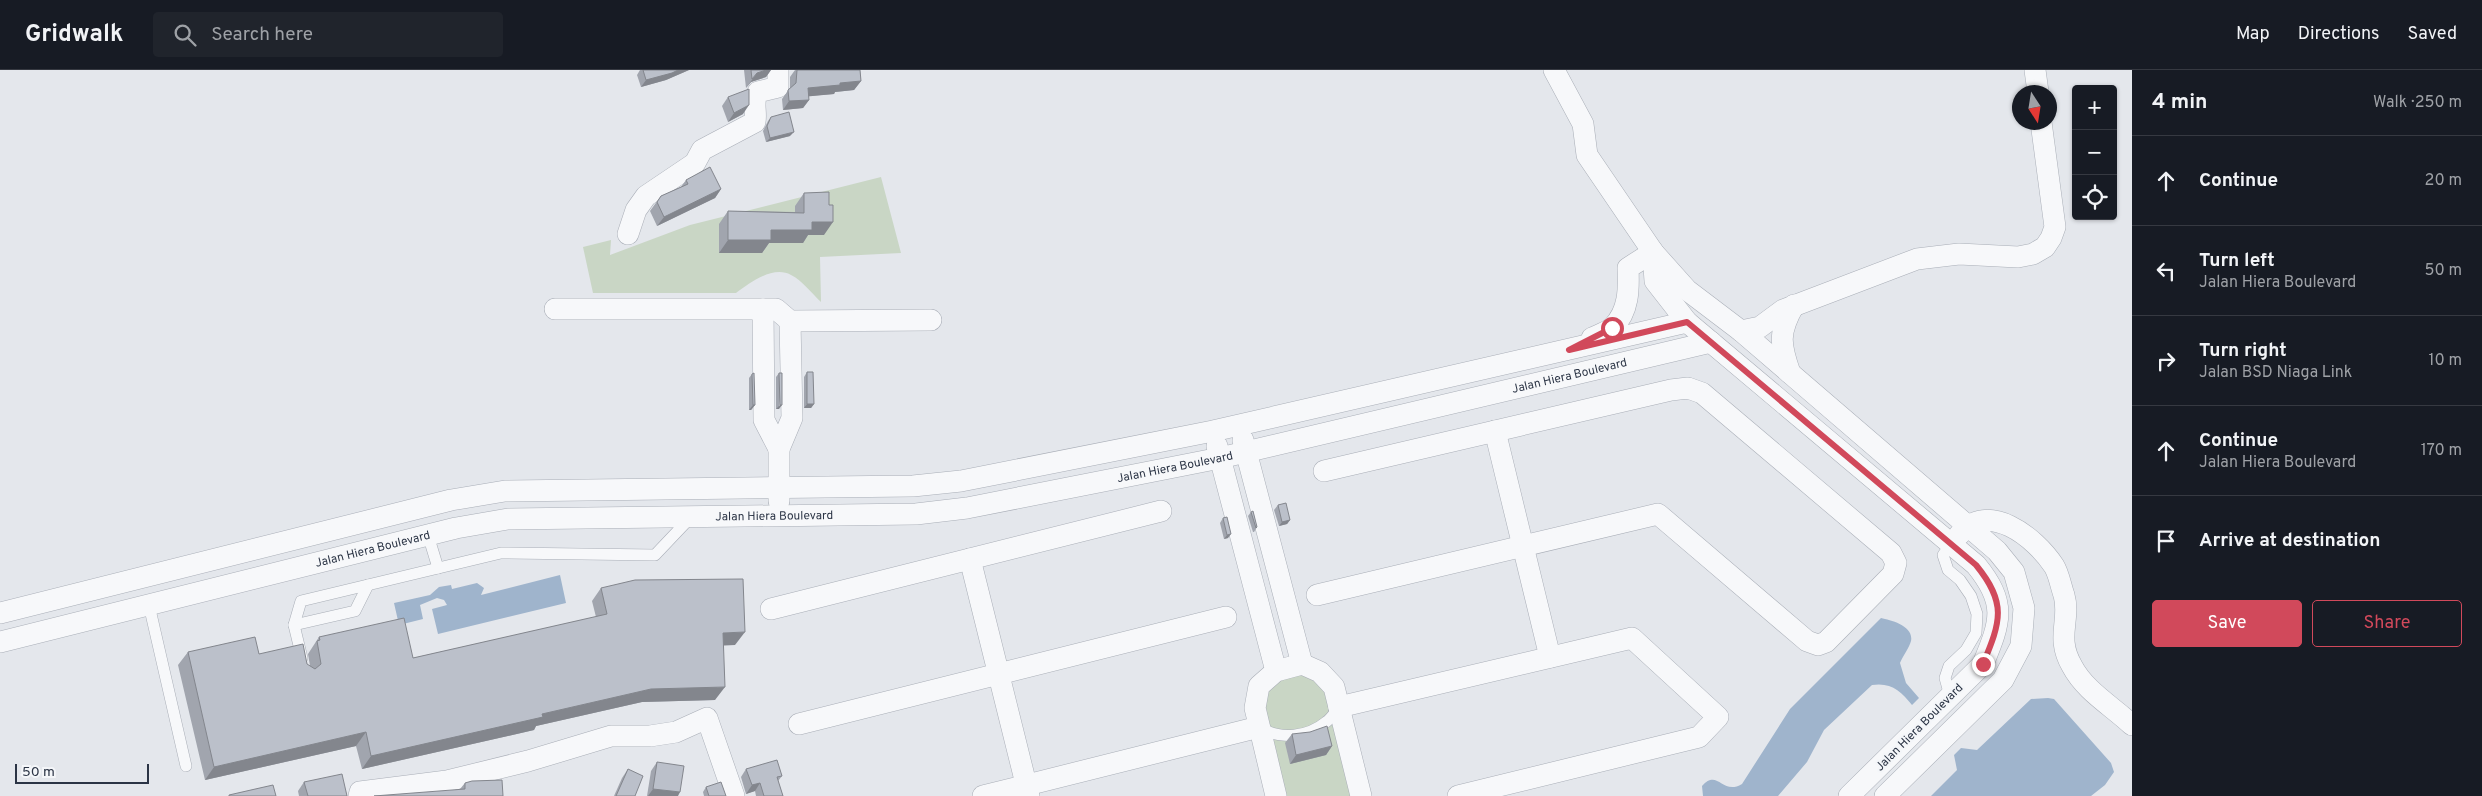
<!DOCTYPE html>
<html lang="en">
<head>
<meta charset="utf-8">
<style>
	:root { --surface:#171b24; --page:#20242c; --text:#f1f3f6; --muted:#9ea1a6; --line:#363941; --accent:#d1495b }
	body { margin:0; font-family:Overpass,sans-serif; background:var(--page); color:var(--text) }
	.controls { position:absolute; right:15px; top:15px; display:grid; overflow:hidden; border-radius:5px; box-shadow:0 1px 4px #0004 }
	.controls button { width:45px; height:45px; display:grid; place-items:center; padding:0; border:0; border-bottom:1px solid var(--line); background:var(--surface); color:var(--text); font:25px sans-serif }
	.compass { position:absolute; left:2012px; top:15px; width:45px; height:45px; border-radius:50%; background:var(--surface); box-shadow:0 1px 4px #0004; rotate:168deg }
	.scale { position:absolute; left:15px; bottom:12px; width:134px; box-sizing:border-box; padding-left:5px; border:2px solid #2b3445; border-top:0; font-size:14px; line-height:18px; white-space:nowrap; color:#2b3445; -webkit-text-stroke:4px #f4f6f9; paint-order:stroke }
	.stop { position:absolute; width:15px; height:15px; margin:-11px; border:4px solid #d1495b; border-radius:50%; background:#fff }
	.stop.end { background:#d1495b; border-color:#fff; box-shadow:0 1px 5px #0008 }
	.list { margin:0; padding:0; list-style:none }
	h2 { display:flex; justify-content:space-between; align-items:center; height:65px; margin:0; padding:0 20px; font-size:21px }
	h2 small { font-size:16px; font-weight:400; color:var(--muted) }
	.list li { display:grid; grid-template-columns:32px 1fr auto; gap:15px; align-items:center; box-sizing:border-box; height:90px; padding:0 20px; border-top:1px solid var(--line) }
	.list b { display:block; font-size:19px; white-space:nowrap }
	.list p { margin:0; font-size:16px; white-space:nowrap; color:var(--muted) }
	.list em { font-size:16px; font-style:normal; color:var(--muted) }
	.actions { display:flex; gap:10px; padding:15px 20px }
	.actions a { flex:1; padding:11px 0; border:1px solid var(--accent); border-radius:5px; text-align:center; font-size:18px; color:var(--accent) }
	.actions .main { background:var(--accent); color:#fff }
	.icon { flex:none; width:28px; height:28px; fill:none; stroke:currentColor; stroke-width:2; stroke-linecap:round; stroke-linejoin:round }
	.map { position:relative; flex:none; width:2132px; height:726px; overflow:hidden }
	header { display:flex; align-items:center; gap:30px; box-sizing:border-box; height:70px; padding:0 25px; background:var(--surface); border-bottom:1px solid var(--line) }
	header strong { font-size:24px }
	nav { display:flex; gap:28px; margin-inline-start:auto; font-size:18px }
	.search { width:350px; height:45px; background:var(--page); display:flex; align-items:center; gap:12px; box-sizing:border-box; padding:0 18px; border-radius:5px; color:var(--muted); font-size:19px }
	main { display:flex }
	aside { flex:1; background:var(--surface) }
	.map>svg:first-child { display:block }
	.green { fill:#c9d6c5 }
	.water { fill:#9fb4cc }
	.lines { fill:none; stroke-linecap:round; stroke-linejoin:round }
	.lane-casing { stroke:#a9aeb7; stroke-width:12 }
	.street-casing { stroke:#a9aeb7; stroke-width:22 }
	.lane { stroke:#f7f8fa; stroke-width:11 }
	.street { stroke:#f7f8fa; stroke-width:21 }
	.wall { fill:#a1a5ae }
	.shaded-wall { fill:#83868d }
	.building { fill:#bbc0ca; stroke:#83868d }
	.route { stroke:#d1495b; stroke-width:6 }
	.labels { text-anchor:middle; stroke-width:4.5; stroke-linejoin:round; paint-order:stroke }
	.street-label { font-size:12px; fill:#2b3445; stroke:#f4f6f9 }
</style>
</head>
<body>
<header>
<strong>Gridwalk</strong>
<div class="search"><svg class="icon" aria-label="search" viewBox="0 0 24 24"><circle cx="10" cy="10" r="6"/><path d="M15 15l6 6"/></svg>Search here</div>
<nav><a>Map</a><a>Directions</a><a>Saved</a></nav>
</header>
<main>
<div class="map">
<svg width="2132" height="726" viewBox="0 0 2132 726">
	<rect width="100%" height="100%" fill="#e4e7ec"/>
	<g class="green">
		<path d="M 881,107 L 901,183 L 820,187 L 821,232 C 812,224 802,210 791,205 C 773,195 750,213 736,223 L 593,223 L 583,177 L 611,170 L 610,185 L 690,155 Z"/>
		<path d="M 1301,605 L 1311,607 L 1327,622 L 1352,726 L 1283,726 L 1265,647 L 1264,623 L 1282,608 Z"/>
	</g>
	<g class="water">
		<path d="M 560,505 L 566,533 L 438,564 L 432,539 L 447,535 L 444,530 L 437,528 L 420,535 L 423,549 L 399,555 L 394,533 L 430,525 L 439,517 L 451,515 L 452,519 L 477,513 L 484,518 L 481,525 Z"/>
		<path d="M 1881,548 C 1891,550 1914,556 1911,571 C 1909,578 1903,586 1900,593 L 1906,613 L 1919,628 L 1912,635 C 1901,621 1891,612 1872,615 L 1824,660 L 1807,692 L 1778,726 L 1703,726 L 1702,716 C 1718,698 1722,726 1742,714 L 1790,639 Z"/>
		<path d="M 2048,628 L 2054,629 L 2111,693 L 2114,702 L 2105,715 L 2091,726 L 1931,726 L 1957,700 L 1954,685 L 1961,678 L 1977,680 L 2031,629 Z"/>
	</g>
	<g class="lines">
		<defs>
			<g id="lane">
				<path d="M 428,465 L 438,498"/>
				<path d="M 149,535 L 186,696"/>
				<path d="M 294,555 L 355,541 L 368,515"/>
				<path d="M 302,588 L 294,555 L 301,531 L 501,483 L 655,485 L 691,447"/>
				<path d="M 1950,626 L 1945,608 L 1949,596 L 1966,580 L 1976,563 L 1977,544 L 1971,526 L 1960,510 L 1948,500 L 1943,485 L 1951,474"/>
				<path d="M 1261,658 C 1280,670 1308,667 1326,652 C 1331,649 1335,642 1339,637"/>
			</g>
			<g id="street">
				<path d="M 1554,0 L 1583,54 L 1587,85 L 1653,182 L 1687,220 L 1741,261 L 1997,481 L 2014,502 L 2024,538 L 2021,576 L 2003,610 L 1885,726"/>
				<path d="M 2035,0 L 2038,22"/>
				<path d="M 628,164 L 636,140 L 646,126 L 695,93 L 702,80 L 755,52 C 757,42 752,31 758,22 L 778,17 L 778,0"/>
				<path d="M 1653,182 L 1655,211 L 1687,252 L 1976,495 C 2007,533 2001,551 1983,594 L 1849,726"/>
				<path d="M 555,239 L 776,239 L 790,251 L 931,250"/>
				<path d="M 763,239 L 764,350 L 779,379"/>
				<path d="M 1741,261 L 1760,257 L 1783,240 L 1917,189 L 1959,184 L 2018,187 L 2033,184 L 2045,177 L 2051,168 L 2055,157 L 2041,52"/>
				<path d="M 1592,268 C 1598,265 1608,262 1613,257 C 1629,241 1629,219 1628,198 L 1653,182"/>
				<path d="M 1790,303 C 1780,274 1778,263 1794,235"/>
				<path d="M 1495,361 L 1550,587"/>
				<path d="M 1243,370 L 1302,594"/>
				<path d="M 1217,376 L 1276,601"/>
				<path d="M 779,431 L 779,379 L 792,348 L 790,251"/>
				<path d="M 1959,465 C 1987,429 2035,467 2054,496 C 2059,504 2061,517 2064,525 C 2071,550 2055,567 2072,596 C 2085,621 2112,636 2132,655"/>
				<path d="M 970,489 L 1029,726"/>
				<path d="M 1317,525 L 1658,444 L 1807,571 L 1818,575 L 1826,572 L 1893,504 L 1896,493 L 1891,483 L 1702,323 L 1688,318 L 1671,320 L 1324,401"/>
				<path d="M 771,539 L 1161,441"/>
				<path d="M 0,543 L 451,430 L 505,421 L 913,416 L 961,411 L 1213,361 L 1687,252"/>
				<path id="s1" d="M 0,572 L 456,458 L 508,449 L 916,444 L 967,438 L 1220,388 L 1711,272"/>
				<path d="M 1339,637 L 1632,568 L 1718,647 L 1699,667 L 1458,726"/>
				<path d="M 799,654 L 1226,547"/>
				<path d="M 359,726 L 360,722 L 447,711 L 528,691 L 611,666 L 650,666 L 676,662 L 707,648 L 734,726"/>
				<path d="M 983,726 L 1259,657"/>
				<path d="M 1276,726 L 1255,638 L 1259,616 L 1276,601 L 1302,594 L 1320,602 L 1334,617 L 1361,726"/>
			</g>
		</defs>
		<use href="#lane" class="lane-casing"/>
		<use href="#street" class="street-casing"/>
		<use href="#lane" class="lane"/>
		<use href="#street" class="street"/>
	</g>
	<g class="wall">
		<path d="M 640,0 L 689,0 L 666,10 L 641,17 L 637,5 Z"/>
		<path d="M 744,0 L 771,0 L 766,7 L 751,12 L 746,18 Z"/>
		<path d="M 795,0 L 860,0 L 861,11 L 854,20 L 835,22 L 834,24 L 809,26 L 809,30 L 803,38 L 783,40 L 782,29 L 790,18 L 790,7 Z"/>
		<path d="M 728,27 L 743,44 L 728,52 L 722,36 Z"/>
		<path d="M 771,47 L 790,66 L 766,72 L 763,61 L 768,51 Z"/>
		<path d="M 686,110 L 721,119 L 715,128 L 657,156 L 650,141 L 661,126 L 681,117 Z"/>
		<path d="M 804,123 L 824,165 L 808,165 L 803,173 L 769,173 L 762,183 L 719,183 L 719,154 L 728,141 L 795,142 L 795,136 Z"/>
		<path d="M 807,302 L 814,334 L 811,338 L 804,338 L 804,307 Z"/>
		<path d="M 779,303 L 782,303 L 779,339 L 776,339 L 776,307 Z"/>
		<path d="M 752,304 L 755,335 L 751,340 L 749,340 L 749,308 Z"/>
		<path d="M 1278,435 L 1290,450 L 1287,454 L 1279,456 L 1274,440 Z"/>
		<path d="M 1251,442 L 1257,457 L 1254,462 L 1253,462 L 1248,446 Z"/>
		<path d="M 1223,448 L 1228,468 L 1224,469 L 1220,453 Z"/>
		<path d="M 601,518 L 735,575 L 724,575 L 715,630 L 642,632 L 536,656 L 534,660 L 362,699 L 356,676 L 205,710 L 178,595 L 188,582 L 259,584 L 310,596 L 308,584 L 319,567 L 413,588 L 596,547 L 592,531 Z"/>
		<path d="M 1292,664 L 1332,676 L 1326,685 L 1290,694 L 1285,673 Z"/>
		<path d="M 657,692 L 678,726 L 647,726 L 651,701 Z"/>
		<path d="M 628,699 L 635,726 L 614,726 L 622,708 Z"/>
		<path d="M 746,699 L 782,706 L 778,711 L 783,726 L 756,726 L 755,721 L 746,724 L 741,707 Z"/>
		<path d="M 304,712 L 347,726 L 299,726 L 298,721 Z"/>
		<path d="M 465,713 L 503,726 L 460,719 Z"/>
		<path d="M 706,717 L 726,726 L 704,726 L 703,722 Z"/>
	</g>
	<g class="shaded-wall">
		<path d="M 678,0 L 689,0 L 666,10 L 641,17 L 646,10 Z"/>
		<path d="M 766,0 L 771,0 L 766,7 L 751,12 L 746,18 L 757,3 Z"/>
		<path d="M 861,11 L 854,20 L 835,22 L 834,24 L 802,27 L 808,18 L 840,13 Z"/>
		<path d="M 809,30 L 803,38 L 783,40 L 789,31 Z"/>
		<path d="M 749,35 L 743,44 L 728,52 L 734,43 Z"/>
		<path d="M 794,62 L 790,66 L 766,72 L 770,68 Z"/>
		<path d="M 721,119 L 715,128 L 657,156 L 664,147 Z"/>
		<path d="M 812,152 L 833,152 L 824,165 L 808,165 L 803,173 L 769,173 L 762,183 L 719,183 L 728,170 L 771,160 Z"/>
		<path d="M 807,334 L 814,334 L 811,338 L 804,338 Z"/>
		<path d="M 753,335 L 755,335 L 751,340 L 749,340 Z"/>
		<path d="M 780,335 L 782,335 L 779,339 L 776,339 Z"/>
		<path d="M 1290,450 L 1287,454 L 1279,456 L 1282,452 Z"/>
		<path d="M 1231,464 L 1228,468 L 1224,469 L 1227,465 Z"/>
		<path d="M 745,562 L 735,575 L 714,576 L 723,563 Z"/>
		<path d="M 725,617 L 715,630 L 642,632 L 536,656 L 534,660 L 362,699 L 371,686 L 542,644 L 651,619 Z"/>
		<path d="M 366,662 L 356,676 L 205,710 L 214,697 Z"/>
		<path d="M 1332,676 L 1326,685 L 1290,694 L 1296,685 Z"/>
		<path d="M 760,713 L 755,721 L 746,724 L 752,715 Z"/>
		<path d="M 653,719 L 680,722 L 678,726 L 648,726 Z"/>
	</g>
	<g class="building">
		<path d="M 643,0 L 678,0 L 672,3 L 646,10 Z"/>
		<path d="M 751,0 L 766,0 L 757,3 L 752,9 Z"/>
		<path d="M 797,0 L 860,0 L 861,11 L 840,13 L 840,15 L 808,18 L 809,30 L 789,31 L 788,20 L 796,13 Z"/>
		<path d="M 749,19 L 749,35 L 734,43 L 728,27 Z"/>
		<path d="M 789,42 L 794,62 L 770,68 L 767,56 L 771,47 Z"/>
		<path d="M 710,97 L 721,119 L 664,147 L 657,132 L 661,126 L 688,114 L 686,110 Z"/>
		<path d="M 829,122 L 829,135 L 833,135 L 833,152 L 812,152 L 812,160 L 771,160 L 771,170 L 728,170 L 728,141 L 804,143 L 804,123 Z"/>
		<path d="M 807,302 L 813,302 L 814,334 L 807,334 Z"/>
		<path d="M 754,303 L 755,335 L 753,335 L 752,304 Z"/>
		<path d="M 779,303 L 782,303 L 782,335 L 780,335 Z"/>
		<path d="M 1286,433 L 1290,450 L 1282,452 L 1278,435 Z"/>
		<path d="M 1253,441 L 1257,457 L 1256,458 L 1251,442 Z"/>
		<path d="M 1227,447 L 1231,464 L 1227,465 L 1223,448 Z"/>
		<path d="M 743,509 L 745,562 L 723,563 L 725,617 L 651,619 L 542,644 L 543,647 L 371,686 L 366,662 L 214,697 L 188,582 L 255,567 L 259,584 L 303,574 L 307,594 L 315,599 L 321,594 L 317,571 L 320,570 L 319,567 L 404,548 L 413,588 L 607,544 L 601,518 L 635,510 Z"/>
		<path d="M 1327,656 L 1332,676 L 1296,685 L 1292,664 L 1310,662 Z"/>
		<path d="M 777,690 L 782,706 L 777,707 L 783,726 L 764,726 L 760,713 L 752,715 L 746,699 Z"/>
		<path d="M 657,692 L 684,696 L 680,722 L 653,719 Z"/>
		<path d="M 628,699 L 643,706 L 635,726 L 616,726 Z"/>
		<path d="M 342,704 L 347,726 L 308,726 L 304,712 Z"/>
		<path d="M 502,710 L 503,726 L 374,726 L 465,719 L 465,713 L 472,711 Z"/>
		<path d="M 721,712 L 726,726 L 709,726 L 706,717 Z"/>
		<path d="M 273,715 L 276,726 L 229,726 L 229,725 Z"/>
	</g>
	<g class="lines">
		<path class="route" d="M 1612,258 L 1569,280 L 1687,252 L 1976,495 C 2007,533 2001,551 1983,594"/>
	</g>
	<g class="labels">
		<g class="street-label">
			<text dy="4" stroke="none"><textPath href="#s1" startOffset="1599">Jalan Hiera Boulevard</textPath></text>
			<text dy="4" stroke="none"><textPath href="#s1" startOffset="1194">Jalan Hiera Boulevard</textPath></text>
			<text dy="4" stroke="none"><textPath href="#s1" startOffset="789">Jalan Hiera Boulevard</textPath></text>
			<text dy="4" stroke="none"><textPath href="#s1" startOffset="384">Jalan Hiera Boulevard</textPath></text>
			<text transform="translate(1919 657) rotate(-45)" y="4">Jalan Hiera Boulevard</text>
		</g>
	</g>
</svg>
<div class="controls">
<button>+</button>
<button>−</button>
<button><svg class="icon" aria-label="locate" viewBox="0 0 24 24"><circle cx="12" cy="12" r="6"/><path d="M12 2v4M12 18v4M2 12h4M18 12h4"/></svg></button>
</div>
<svg class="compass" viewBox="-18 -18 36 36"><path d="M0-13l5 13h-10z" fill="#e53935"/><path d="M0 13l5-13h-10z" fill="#9ea1a6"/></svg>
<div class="scale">50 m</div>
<div class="stop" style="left:1612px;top:258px"></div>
<div class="stop end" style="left:1983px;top:594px"></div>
</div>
<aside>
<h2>4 min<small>Walk · 250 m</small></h2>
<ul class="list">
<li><svg class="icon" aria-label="ahead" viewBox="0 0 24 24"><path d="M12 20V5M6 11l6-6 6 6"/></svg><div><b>Continue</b></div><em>20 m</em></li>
<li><svg class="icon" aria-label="left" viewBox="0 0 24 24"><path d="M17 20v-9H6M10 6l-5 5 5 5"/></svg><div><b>Turn left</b><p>Jalan Hiera Boulevard</p></div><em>50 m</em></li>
<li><svg class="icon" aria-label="right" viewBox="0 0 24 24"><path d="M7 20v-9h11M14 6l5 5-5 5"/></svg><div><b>Turn right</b><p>Jalan BSD Niaga Link</p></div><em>10 m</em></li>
<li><svg class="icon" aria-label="ahead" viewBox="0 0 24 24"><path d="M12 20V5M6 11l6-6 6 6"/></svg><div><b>Continue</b><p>Jalan Hiera Boulevard</p></div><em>170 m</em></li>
<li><svg class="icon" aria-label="arrive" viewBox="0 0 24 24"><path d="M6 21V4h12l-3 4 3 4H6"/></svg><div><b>Arrive at destination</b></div></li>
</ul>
<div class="actions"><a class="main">Save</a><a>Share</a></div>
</aside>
</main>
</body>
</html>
